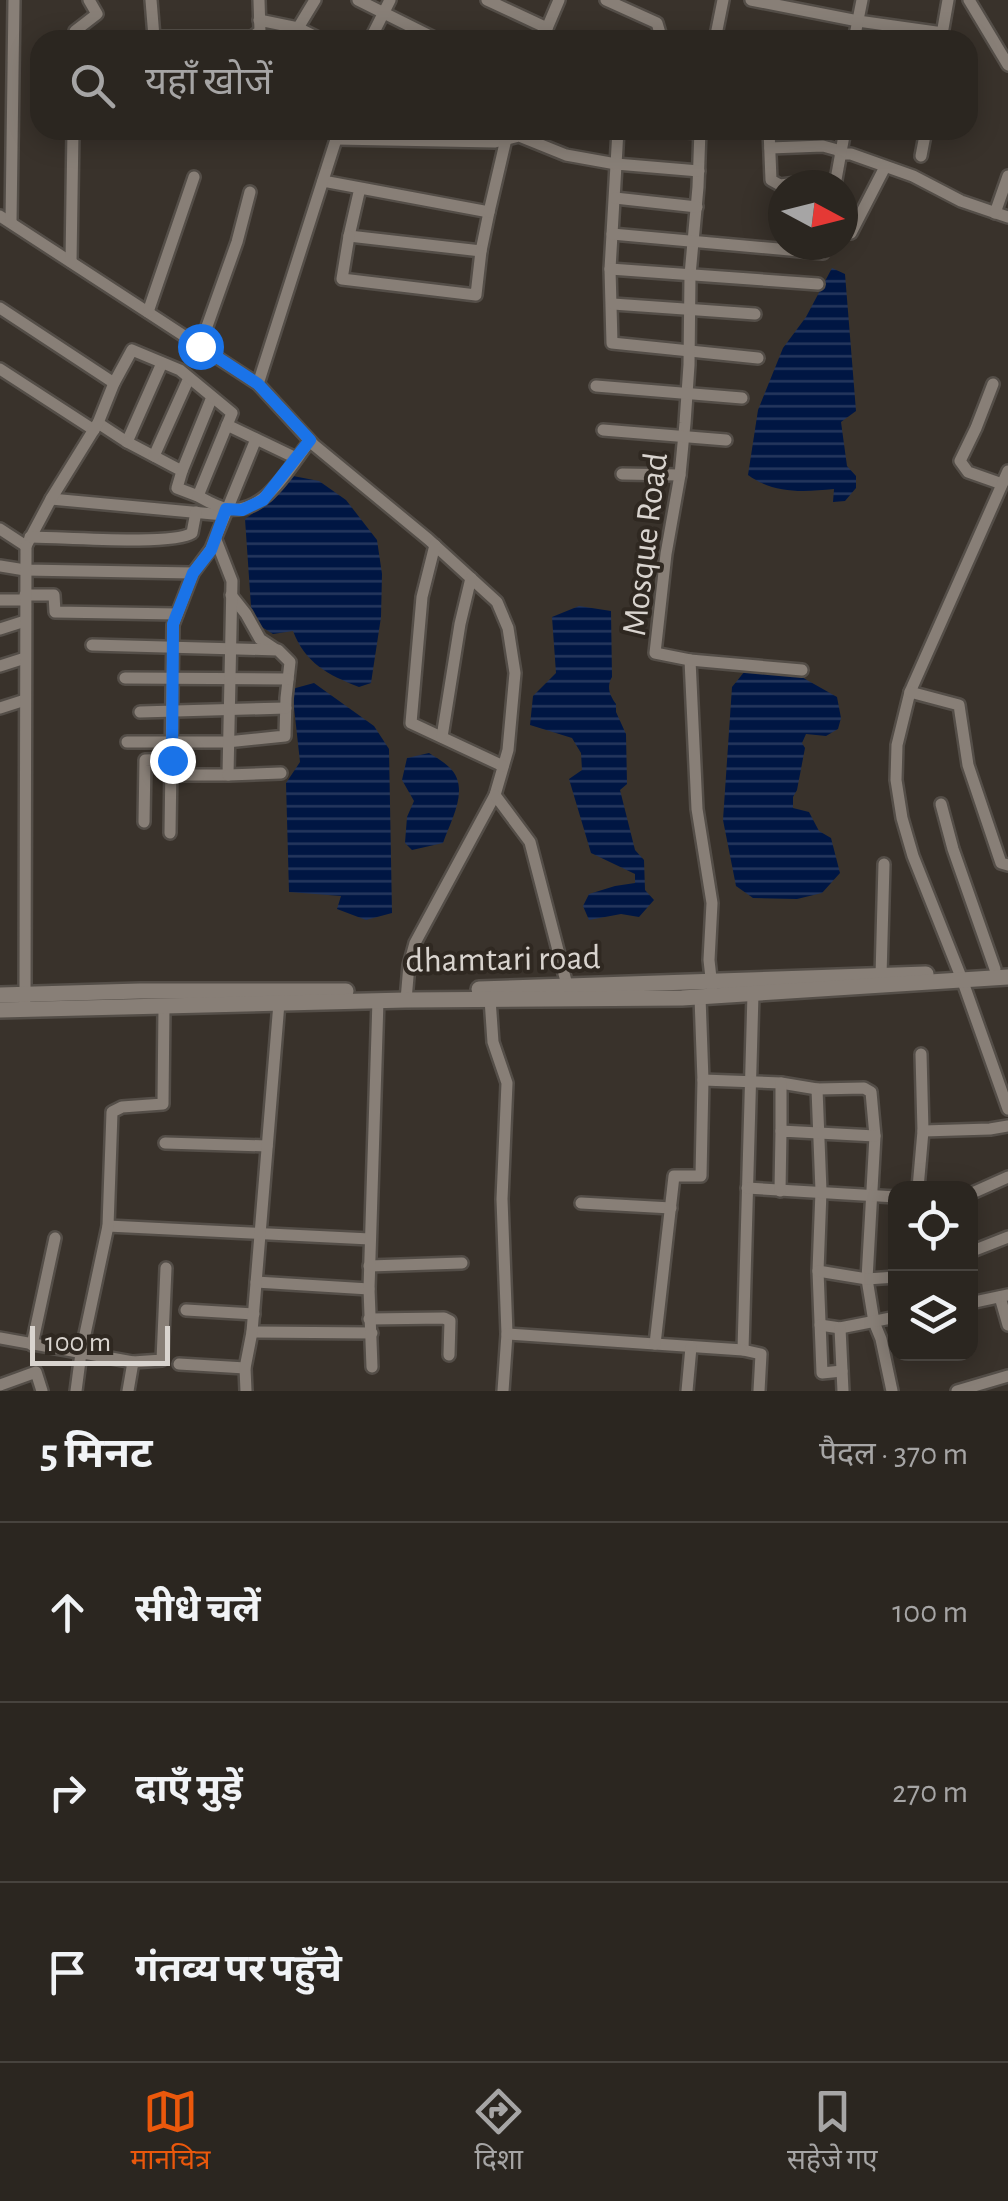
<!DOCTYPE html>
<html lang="hi">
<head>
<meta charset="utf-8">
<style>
	:root { --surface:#2b2620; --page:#37322d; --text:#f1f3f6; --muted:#a6a5a5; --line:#47433e; --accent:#ea580c }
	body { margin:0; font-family:"Alegreya Sans","Noto Sans Devanagari",sans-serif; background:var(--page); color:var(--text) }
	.controls { position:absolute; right:30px; bottom:30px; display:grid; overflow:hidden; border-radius:20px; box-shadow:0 5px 25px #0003 }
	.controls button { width:90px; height:90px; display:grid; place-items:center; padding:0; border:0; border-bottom:2px solid var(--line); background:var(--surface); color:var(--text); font:50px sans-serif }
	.compass { position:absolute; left:768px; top:170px; width:90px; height:90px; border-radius:50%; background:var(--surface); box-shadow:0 5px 25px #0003; rotate:97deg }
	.scale { position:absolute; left:30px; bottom:25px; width:140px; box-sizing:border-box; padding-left:10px; border:5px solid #d9d4cf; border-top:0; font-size:28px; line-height:35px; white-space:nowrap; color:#d9d4cf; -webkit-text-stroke:8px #2f2821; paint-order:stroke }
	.stop { position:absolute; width:30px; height:30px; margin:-22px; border:8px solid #1a73e8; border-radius:50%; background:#fff }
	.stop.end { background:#1a73e8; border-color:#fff; box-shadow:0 2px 10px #0008 }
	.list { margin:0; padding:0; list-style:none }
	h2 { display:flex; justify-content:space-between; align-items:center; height:130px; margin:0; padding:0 40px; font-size:42px }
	h2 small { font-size:32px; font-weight:400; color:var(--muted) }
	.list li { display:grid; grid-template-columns:65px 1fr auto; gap:30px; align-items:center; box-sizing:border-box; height:180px; padding:0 40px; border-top:2px solid var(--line) }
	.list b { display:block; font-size:38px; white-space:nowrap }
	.list em { font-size:32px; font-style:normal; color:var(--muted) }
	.icon { flex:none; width:55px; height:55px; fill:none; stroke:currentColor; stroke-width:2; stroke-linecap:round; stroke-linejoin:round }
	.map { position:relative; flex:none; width:1008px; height:1391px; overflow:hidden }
	.search { position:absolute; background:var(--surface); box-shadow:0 5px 25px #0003; left:30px; right:30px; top:30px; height:110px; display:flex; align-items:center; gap:25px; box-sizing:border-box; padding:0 35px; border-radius:30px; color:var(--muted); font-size:38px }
	.sheet { height:670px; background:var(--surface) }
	nav { display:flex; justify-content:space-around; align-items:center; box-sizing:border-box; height:140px; border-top:2px solid var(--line); background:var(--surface); font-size:28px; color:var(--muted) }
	nav a { display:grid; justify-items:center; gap:5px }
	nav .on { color:var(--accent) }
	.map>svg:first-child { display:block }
	.water { fill:url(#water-rules) }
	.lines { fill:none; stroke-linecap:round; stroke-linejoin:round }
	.street-casing { stroke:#544e48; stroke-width:16 }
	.secondary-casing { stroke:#544e48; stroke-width:20 }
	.street { stroke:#887f77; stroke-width:11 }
	.secondary { stroke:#887f77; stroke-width:15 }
	.route { stroke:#1a73e8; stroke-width:12 }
	.labels { text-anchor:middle; stroke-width:8; stroke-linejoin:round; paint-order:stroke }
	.street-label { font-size:35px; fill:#d9d4cf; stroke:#2f2821 }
</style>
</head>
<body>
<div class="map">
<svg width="1008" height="1391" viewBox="0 0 1008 1391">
	<defs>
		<pattern id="water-rules" width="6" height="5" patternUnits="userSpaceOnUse" patternTransform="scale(2.5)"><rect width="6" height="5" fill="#001643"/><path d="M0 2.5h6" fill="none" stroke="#25375d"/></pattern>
	</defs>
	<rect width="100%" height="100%" fill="#39322b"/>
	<g class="water">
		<path d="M 832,268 L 845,274 L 856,411 L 841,422 L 847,466 L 856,476 L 856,488 L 845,501 L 833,502 L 834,489 C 803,492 774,494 748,475 L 758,410 L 783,348 L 806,317 Z"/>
		<path d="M 293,476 L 319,481 L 346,500 L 377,540 L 382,574 L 381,617 L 371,683 L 359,687 C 328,675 305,663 293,631 L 273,634 L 252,621 L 245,519 L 273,499 Z"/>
		<path d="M 579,606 L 611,611 L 612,677 C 606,687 610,696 616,704 L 616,712 L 626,734 L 627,784 L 620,790 L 635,850 L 644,860 L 645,890 L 654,900 L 639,917 L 621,914 L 589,920 L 583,906 L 589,894 L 615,886 L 635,883 L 635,874 L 591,853 L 569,779 L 582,770 L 581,753 L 572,738 L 530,725 L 533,696 L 556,673 L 552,617 Z"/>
		<path d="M 749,666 L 791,671 L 837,697 L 841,718 L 838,729 L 826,736 L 806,734 L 802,743 L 805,748 L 797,790 L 793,797 L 793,808 L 809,812 L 819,831 L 831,838 L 840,873 L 822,893 L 797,899 L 753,898 L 736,886 L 723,820 L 732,687 Z"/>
		<path d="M 314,683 L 374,726 L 389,749 L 392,913 L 366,920 L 337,909 L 341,896 L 289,892 L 286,783 L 300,762 L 292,689 Z"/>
		<path d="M 429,753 C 435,757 443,761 449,767 C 471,787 451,820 443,843 L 412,850 L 405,843 L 407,817 L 414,801 L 402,780 L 407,758 Z"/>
	</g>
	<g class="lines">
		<defs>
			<g id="street">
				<path d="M 151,0 L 154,37 L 252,37"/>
				<path d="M 315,0 L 298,28 L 322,40"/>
				<path d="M 358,0 L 438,40"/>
				<path d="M 487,0 L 547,28"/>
				<path d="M 606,0 L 657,23 L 662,40"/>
				<path d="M 751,0 L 858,21 L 943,33"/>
				<path d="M 969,0 L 1008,65"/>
				<path d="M 259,20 L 298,28"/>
				<path d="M 75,40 L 75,31 L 97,14 L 89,0"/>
				<path d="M 252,40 L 252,37 L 260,31 L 259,0"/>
				<path d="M 370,40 L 390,0"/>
				<path d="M 542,40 L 559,0"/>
				<path d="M 715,40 L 723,0"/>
				<path d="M 854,40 L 862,0"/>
				<path d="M 941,40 L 948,0"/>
				<path d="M 618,130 L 610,269 L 612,343 L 758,358"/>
				<path d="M 662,130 L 700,133"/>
				<path d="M 700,130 L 698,187 L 690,275 L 689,365 L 685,423 L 680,475 L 666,554 L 655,653 L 690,660 L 697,809 L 712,903 L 709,960 L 712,987"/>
				<path d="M 769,130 L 771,180 L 780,185 L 797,183"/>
				<path d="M 336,139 L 495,142 L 519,136 L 566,155 L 616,164 L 699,171"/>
				<path d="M 770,148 L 823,146 L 841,151"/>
				<path d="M 840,154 L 851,154 L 913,176 L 961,201 L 1008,217"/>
				<path d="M 921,156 L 926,130"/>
				<path d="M 323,181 L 489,212 L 481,251 L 349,236 L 360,188"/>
				<path d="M 835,185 L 845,130"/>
				<path d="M 615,198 L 697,207"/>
				<path d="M 489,212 L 506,139"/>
				<path d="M 995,213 L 1008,176"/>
				<path d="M 0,216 L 258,384 L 314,445 L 428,539 L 497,602 L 508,628 L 515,673 L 508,750 L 495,795 L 415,943 L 409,965 L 406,1000"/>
				<path d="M 11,222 L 14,0"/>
				<path d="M 851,233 L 885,167"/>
				<path d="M 612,234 L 823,253 L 824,245"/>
				<path d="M 349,236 L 342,279 L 476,295 L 481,251"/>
				<path d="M 71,262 L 73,130"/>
				<path d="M 610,269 L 818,284"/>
				<path d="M 613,304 L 755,314"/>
				<path d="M 0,308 L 114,383"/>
				<path d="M 148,312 L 194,177"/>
				<path d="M 200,346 L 237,242 L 250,192"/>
				<path d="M 0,369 L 94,430"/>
				<path d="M 258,384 L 339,130"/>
				<path d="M 993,384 L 976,428 L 960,461 L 968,472 L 1002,484"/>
				<path d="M 596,386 L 742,398"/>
				<path d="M 98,423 L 127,442 L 162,363"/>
				<path d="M 227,425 L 296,458"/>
				<path d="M 603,430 L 726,440"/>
				<path d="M 127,442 L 182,471 L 177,488 L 198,496"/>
				<path d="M 154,456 L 189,378"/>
				<path d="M 182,471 L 212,397"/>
				<path d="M 1008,471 L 910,692 L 897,745 L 896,780 L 902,818 L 913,856 L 963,982 L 1008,1109"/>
				<path d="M 622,474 L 680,475"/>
				<path d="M 51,499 L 224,515"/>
				<path d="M 0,529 L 26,546 L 51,499 L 98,423 L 114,383 L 132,350 L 180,370 L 232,413 L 198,496 C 207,501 217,507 228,509 C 266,514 289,467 310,441"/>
				<path d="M 30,537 C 60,537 173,546 192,533 L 196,512"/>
				<path d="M 435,545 L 422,597 L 411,723 L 503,766"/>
				<path d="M 0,566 L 25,570 L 193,573"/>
				<path d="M 25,595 L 54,595 L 55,612 L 177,614"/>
				<path d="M 231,595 L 246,614 L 260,639 L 275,649"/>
				<path d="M 0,600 L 25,600"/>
				<path d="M 0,629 L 25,621"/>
				<path d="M 92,645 L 278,650 L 290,662 L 286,698 L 285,736 L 227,742 L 127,742"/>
				<path d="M 690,660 L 802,670"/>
				<path d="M 0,666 L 25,658"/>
				<path d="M 125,678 L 288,679"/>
				<path d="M 910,692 L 959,705 L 968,765 L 1001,863 L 1008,865"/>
				<path d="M 0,708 L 25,700"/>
				<path d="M 140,712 L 286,708"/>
				<path d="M 442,737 L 460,624 L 471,578"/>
				<path d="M 171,775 L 228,775 L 232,581 L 216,540"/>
				<path d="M 228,775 L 281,773"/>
				<path d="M 495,795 L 530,842 L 568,989"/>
				<path d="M 941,804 L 953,849 L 995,969"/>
				<path d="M 144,822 L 145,760 L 171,759"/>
				<path d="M 170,833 L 173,625 L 193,573 L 211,549 L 256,439"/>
				<path d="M 881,976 L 884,864"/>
				<path d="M 753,994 L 743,1350 L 761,1354 L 759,1391"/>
				<path d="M 490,999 L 493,1042 L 507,1083 L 502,1199 L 507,1334 L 503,1391"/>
				<path d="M 25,1000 L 26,546"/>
				<path d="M 703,1080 L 781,1083 L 817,1089 L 864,1088 L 871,1092 L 875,1136 L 867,1279 L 874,1322 L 881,1339 L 892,1391"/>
				<path d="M 781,1083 L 781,1131"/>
				<path d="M 817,1089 L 821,1191 L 818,1271 L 822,1373 L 842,1371"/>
				<path d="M 923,1131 L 990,1129 L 1008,1126"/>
				<path d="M 165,1143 L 267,1146"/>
				<path d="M 747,1188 L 896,1197"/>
				<path d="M 918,1188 L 923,1131 L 921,1054"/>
				<path d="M 780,1191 L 781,1131 L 875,1136"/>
				<path d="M 970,1194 L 1008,1177"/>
				<path d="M 581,1203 L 671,1208"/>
				<path d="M 108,1226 L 370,1239"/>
				<path d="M 970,1252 L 1008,1237"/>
				<path d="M 369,1266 L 462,1263"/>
				<path d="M 818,1271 L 867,1279 L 896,1277"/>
				<path d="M 256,1282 L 369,1289"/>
				<path d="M 1000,1297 L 1008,1325"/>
				<path d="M 970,1303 L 1008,1295"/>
				<path d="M 186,1310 L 254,1314"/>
				<path d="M 369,1319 L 444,1318 L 450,1321 L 449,1355"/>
				<path d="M 820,1325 L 840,1328 L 896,1317"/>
				<path d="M 840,1328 L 843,1391"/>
				<path d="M 252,1332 L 372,1333"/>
				<path d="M 507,1334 L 743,1350"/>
				<path d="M 0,1338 L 133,1362 L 162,1360 L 166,1268"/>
				<path d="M 655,1344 L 674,1176 L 701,1176 L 703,1080 L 700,997"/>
				<path d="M 32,1345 L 55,1238"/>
				<path d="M 179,1364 L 245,1368"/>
				<path d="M 372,1367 L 369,1289 L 378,1000"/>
				<path d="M 0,1385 L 36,1372 L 42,1391"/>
				<path d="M 76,1391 L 81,1353 L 108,1226 L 112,1112 L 122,1107 L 163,1104 L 164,1006"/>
				<path d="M 128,1391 L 133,1362"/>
				<path d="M 246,1391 L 245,1368 L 252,1332 L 279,1003"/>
				<path d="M 687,1391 L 691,1347"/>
				<path d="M 957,1391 L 1008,1376"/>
			</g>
			<g id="secondary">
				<path d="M 479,989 L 926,974"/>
				<path d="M 0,995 L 140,991 L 346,991"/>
				<path d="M 0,1010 L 406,1000 L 682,998 L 1008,977"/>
			</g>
		</defs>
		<use href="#street" class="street-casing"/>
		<use href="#secondary" class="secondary-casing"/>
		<use href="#street" class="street"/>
		<use href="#secondary" class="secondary"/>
	</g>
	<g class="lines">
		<path class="route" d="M 172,760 L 173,624 L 193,573 L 211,550 L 226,509 L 242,510 L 263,500 L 310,440 L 258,384 L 200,346"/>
	</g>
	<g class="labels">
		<g class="street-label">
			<text transform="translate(644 544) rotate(-83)" y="12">Mosque Road</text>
			<text transform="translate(503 958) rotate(-1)" y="12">dhamtari road</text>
		</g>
	</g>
</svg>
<div class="controls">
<button><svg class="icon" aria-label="locate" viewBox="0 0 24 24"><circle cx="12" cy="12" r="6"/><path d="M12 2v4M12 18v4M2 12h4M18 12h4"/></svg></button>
<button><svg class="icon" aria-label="layers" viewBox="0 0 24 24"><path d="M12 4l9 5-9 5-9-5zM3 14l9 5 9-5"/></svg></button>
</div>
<svg class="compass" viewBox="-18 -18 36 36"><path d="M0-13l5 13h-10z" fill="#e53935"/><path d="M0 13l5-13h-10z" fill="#a6a5a5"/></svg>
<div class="scale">100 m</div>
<div class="stop" style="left:200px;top:346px"></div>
<div class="stop end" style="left:172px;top:760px"></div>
<div class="search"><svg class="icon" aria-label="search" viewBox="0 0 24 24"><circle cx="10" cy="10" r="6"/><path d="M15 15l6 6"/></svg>यहाँ खोजें</div>
</div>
<section class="sheet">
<h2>5 मिनट<small>पैदल · 370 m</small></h2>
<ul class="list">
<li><svg class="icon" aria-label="ahead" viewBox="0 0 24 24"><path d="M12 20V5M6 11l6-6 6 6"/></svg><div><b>सीधे चलें</b></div><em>100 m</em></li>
<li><svg class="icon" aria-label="right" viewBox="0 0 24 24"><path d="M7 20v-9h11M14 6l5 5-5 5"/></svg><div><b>दाएँ मुड़ें</b></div><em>270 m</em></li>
<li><svg class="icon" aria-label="arrive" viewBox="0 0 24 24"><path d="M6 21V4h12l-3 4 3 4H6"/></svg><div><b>गंतव्य पर पहुँचे</b></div></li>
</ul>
</section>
<nav>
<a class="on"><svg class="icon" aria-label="map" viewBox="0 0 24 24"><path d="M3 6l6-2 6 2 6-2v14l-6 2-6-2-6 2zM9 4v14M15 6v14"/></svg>मानचित्र</a>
<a><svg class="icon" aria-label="directions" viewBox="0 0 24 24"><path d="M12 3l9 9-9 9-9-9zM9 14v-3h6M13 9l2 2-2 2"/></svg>दिशा</a>
<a><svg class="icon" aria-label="saved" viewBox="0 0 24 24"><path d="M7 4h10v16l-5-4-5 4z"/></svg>सहेजे गए</a>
</nav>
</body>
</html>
